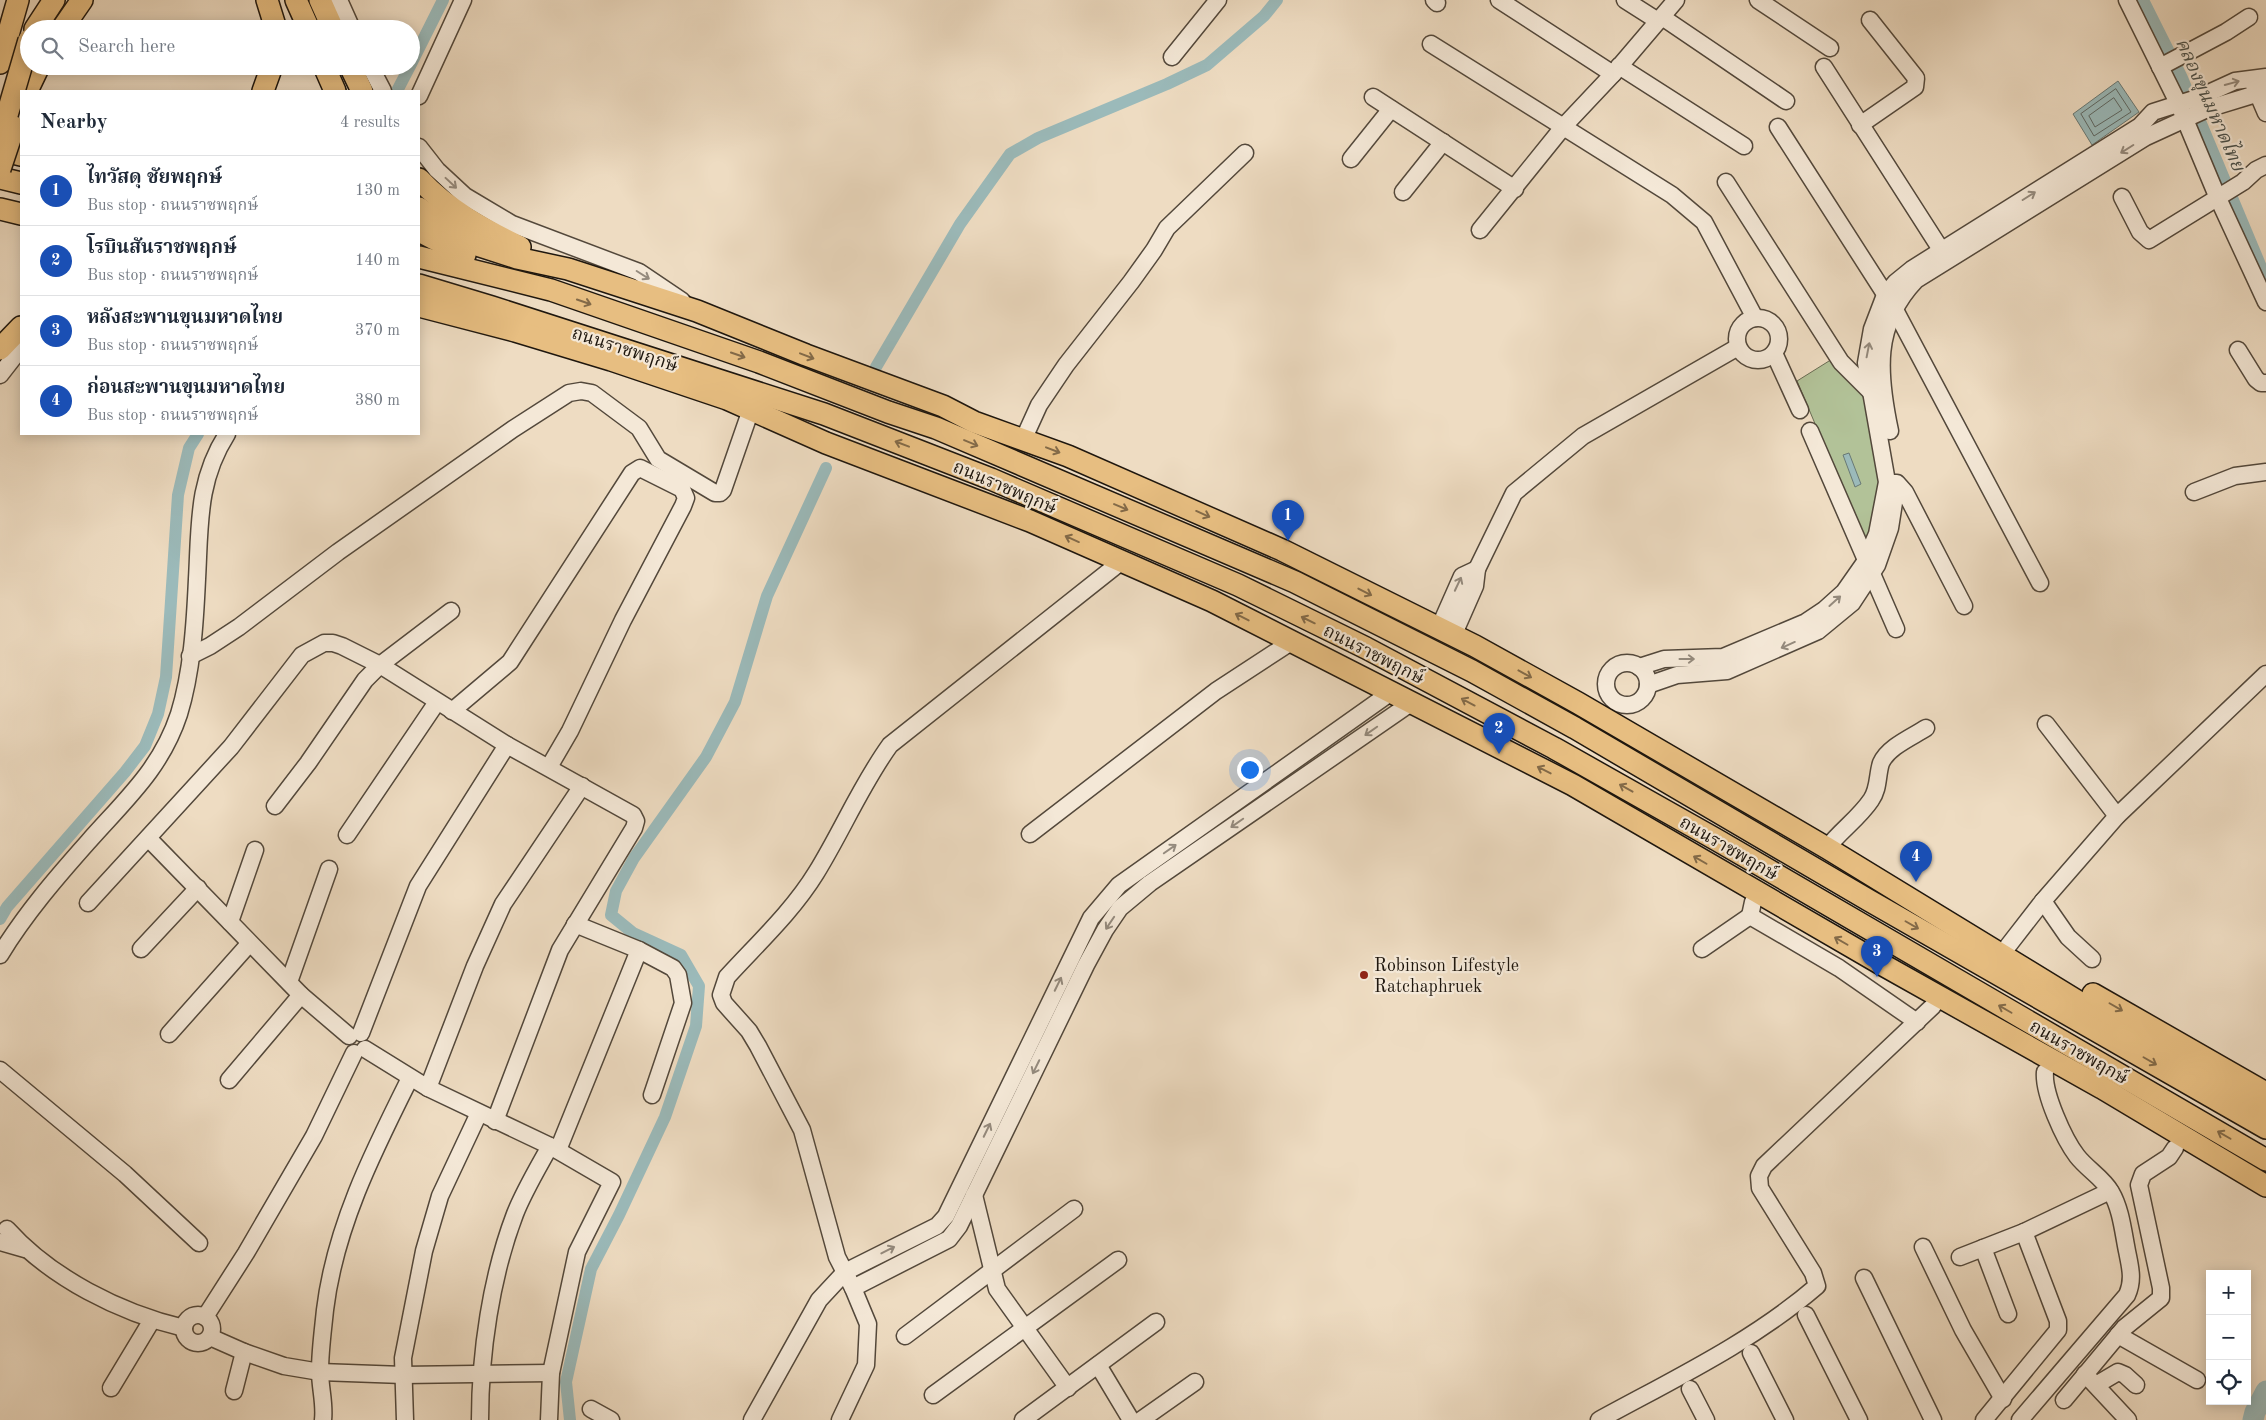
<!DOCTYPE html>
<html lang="en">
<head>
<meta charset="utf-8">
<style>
	:root { --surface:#fff; --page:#f2f2f3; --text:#1f2937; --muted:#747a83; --line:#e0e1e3; --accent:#0b8043 }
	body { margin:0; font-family:"Old Standard TT","Noto Serif Thai",serif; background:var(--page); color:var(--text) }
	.controls { position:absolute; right:15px; bottom:15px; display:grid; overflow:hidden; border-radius:0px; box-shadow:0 2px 12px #0003 }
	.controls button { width:45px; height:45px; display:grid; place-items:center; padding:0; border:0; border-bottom:1px solid var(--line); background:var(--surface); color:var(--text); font:25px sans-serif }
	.you { position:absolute; left:1249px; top:769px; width:18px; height:18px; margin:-12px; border:4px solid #fff; border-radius:50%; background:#1a73e8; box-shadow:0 0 0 8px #1a73e833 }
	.badge { display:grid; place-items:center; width:32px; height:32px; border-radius:50%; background:var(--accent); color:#fff; font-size:16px; font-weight:700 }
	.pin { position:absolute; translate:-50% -41px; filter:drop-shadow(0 1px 2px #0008) }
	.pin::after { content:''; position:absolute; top:26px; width:18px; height:15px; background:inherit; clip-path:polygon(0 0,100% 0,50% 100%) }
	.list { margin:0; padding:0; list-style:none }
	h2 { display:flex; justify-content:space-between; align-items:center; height:65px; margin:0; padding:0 20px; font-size:21px }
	h2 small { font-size:16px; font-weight:400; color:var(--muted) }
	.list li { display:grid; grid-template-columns:32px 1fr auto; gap:15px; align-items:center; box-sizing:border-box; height:70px; padding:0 20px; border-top:1px solid var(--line) }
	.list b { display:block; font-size:19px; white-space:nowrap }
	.list p { margin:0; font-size:16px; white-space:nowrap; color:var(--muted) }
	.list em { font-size:16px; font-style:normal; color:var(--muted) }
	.icon { flex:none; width:28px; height:28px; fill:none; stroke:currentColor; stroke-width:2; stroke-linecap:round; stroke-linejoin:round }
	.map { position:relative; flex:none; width:2266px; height:1420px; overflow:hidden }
	.search { position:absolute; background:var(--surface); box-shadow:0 2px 12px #0003; left:20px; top:20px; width:400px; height:55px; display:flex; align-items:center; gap:12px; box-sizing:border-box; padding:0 18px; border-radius:28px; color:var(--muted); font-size:19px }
	.panel { position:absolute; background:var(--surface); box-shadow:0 2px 12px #0003; left:20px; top:90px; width:400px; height:345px; border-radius:0px }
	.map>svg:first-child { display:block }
	.green { fill:#b2c298; stroke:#686c53 }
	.water { fill:#9bbaba; stroke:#697975 }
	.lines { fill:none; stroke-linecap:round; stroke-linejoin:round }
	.shore { stroke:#5d6864; stroke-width:1 }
	.canal { stroke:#9bbaba; stroke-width:12 }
	.river { stroke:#9bbaba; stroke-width:21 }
	.minor-casing { stroke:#53483b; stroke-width:19 }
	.major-casing { stroke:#1f170e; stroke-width:24 }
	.minor { stroke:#f4e8d7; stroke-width:16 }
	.major { stroke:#e7be81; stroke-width:21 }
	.major-bridge-casing { stroke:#1f170e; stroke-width:24; stroke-linecap:butt }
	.major-bridge { stroke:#e7be81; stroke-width:21 }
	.oneway { stroke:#948a7d }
	.oneway2 { stroke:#836a48 }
	.poi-dot { fill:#8f2418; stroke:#f4e8d7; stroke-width:2 }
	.labels { text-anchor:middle; stroke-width:4.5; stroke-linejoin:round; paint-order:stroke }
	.street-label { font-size:18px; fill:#1f170e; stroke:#f4e8d7 }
	.poi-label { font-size:18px; fill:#1f170e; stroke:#f4e8d7; text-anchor:start }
	.water-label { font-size:19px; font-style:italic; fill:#4a504a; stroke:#f4e8d7 }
</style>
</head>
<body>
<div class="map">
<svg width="2266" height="1420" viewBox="0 0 2266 1420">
	<rect width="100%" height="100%" fill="#eedcc2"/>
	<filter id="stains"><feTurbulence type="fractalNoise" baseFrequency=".004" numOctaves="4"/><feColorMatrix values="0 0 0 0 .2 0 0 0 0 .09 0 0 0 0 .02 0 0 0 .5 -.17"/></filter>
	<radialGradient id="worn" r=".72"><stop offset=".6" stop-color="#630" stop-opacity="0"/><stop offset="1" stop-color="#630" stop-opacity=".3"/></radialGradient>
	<path class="green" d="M 1837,356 L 1870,391 L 1887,482 L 1865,562 L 1810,431 L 1816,426 L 1797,381 Z"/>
	<g class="water">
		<path d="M 2118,81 L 2139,112 L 2092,145 L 2073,114 Z"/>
		<path d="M 1849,453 L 1861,484 L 1855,487 L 1843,455 Z"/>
	</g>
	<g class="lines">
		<g class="shore">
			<path d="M 2116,89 L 2131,112 L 2094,136 L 2081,114 Z"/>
			<path d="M 2114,98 L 2122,110 L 2095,127 L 2089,116 Z"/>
		</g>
		<g class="canal">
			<path d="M 2143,0 L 2182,78 L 2266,279"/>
			<path d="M 411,64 L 443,0"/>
			<path d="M 397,91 L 410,66"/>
			<path d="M 876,367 L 960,224 L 1010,154 L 1038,138 L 1167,84 L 1207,65 L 1264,16 L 1277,0"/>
			<path d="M 0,919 L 7,907 L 125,772 L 145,746 L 158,714 L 166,677 L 178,495 L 189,448 L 198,434"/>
			<path d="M 570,1420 L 566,1382 L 591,1269 L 619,1215 L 665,1117 L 696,1026 L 699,986 L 681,955 L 633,933 L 611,915 L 616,891 L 634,858 L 706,757 L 735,702 L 767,596 L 826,468"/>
		</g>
		<path class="river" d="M 2253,1420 L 2255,1412 L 2266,1391"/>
		<defs>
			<g id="minor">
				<path d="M 339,0 L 352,29"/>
				<path d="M 1434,0 L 1437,3"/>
				<path d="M 1499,0 L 1613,74"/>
				<path d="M 1625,0 L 1658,21"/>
				<path d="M 1758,0 L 1830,48"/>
				<path d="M 2127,0 L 2179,105 L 2217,196 L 2266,302"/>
				<path d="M 1662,17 L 1786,101"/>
				<path d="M 1431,44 L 1672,195 L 1704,222 L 1755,318"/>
				<path d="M 1172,57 L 1218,0"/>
				<path d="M 370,66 L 383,91"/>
				<path d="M 1619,66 L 1744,146"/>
				<path d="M 1824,67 L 1947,259"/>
				<path d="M 2160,67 L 2226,32 L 2249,17"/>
				<path d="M 2254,85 L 2266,113"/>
				<path d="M 419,96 L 463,0"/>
				<path d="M 1373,97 L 1515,189"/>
				<path d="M 1860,125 L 1915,87 L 1916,78 L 1870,20"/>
				<path d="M 1778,127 L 1894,308 L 2040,583"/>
				<path d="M 419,147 L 437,170 L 465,196 L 512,224 L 639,272 L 682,301"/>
				<path d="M 1351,159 L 1391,109"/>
				<path d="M 1726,182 L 1841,362 L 1870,391 L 1873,391"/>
				<path d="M 1403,192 L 1443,142"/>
				<path d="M 2122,197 L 2140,232 L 2149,240 L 2243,182 L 2256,170 L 2266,165"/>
				<path d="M 1480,230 L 1564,126 L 1613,74 L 1676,0"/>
				<circle cx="1758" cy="339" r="21"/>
				<path d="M 2238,350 L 2256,379 L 2261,383 L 2266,383"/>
				<path d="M 1774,353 L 1800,410"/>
				<path d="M 0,375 L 21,348"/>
				<path d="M 1810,431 L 1896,629"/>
				<path d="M 1890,431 C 1878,374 1873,325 1916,280 L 2146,137 L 2207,109 L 2266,91"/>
				<path d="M 1024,438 L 1039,405 L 1066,365 L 1131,282 L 1154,250 L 1167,228 L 1245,153"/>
				<path d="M 1892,483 L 1897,483 L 1905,492 L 1964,606"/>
				<path d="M 2194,492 L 2235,476 L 2266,472"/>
				<path d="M 1477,569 L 1514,493 L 1583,436 L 1738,347"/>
				<path d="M 1439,628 L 1462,576 L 1477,569 L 1475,586 L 1453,636"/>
				<path d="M 190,656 L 210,646 L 239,627 L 338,552 L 513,429 L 569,393 L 581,391 L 592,393 L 639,428 L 658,459 L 715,493 L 720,493 L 723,490 L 748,418"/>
				<circle cx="1627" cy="684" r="21"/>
				<path d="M 1639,667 L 1664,659 L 1723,657 L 1806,622 L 1824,610 L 1844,592 L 1865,562 L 1877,534 L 1887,482 L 1866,363 L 1872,329 L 1885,295 L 1896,282 L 1912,269 L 2140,126 L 2153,112 L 2200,97 L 2235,81 L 2266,77"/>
				<path d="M 1648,685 L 1677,675 L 1727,671 L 1818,631 L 1852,603 L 1877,565 L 1890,528 L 1896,490"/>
				<path d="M 452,711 L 510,662 L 632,473 L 640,468 L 682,489 L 686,498 L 683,506 L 623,620 L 570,731 L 549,767"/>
				<path d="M 2046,724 L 2117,816"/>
				<path d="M 275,806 L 308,763 L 365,680 L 380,665 L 451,611"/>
				<path d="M 1030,834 L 1216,691 L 1291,642"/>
				<path d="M 347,835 L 437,702"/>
				<path d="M 148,838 L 301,995 L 349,1036"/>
				<path d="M 1827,848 C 1840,831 1859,818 1871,800 C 1879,789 1877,775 1881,763 C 1888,747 1912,737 1926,728"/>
				<path d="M 1759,894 L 1753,902 L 1750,916 L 1839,968 L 1917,1022"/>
				<path d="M 2043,901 L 2068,937 L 2092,959"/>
				<path d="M 88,903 L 231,747 L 302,655 L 324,643 L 333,643 L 342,646 L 380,665 L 507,745 L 633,815 L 636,821 L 634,828 L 560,950 L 495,1121"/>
				<path d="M 230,922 L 255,850"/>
				<path d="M 575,924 L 639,950 L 673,968 L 678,975 L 683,1003 L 652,1095"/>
				<path d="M 2008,946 L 2043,901 L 2117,816 L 2266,674"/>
				<path d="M 141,949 L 198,888"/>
				<path d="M 1702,949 L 1750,916"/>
				<path d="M 0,955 C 25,914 56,878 88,842 C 125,800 161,769 179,714 C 192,672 195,623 197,579 C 200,525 197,481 227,434"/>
				<path d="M 289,982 L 329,869"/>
				<path d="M 361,1033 L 418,886 L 507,745"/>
				<path d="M 169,1034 L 249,944"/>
				<path d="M 365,1049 L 428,1088 L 550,1146 L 612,1182 L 577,1252 L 551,1373 L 549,1420"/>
				<path d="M 0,1070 L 125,1174 L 199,1243"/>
				<path d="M 229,1080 L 301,995"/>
				<path d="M 428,1088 L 475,966 L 503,904 L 582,786"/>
				<path d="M 558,1150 L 639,950"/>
				<path d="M 974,1195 L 997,1289 L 1068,1388"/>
				<path d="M 7,1229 C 51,1278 120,1313 184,1328"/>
				<path d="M 0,1242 L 25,1249"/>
				<path d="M 1923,1247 L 1963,1330 L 2003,1399"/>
				<path d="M 1983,1248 L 2008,1314"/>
				<path d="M 1960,1257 L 2024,1232"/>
				<path d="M 1864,1278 L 1933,1420"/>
				<path d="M 853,1288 L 949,1239 L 959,1226 L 1086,965 L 1105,930 L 1120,908 L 1150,883 L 1411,703"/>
				<path d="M 1806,1315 L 1859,1420"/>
				<circle cx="198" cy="1329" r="14"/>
				<path d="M 205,1317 L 246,1253 L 314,1136 L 354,1053"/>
				<path d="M 2118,1335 L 2197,1380"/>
				<path d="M 905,1336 L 1074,1209"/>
				<path d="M 210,1337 L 244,1352 L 284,1366 L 320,1372 L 403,1375 L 551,1373"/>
				<path d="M 1751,1353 L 1785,1420"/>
				<path d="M 1098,1365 L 1131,1420"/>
				<path d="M 2085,1374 L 2128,1420"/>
				<path d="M 2096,1385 L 2118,1372 L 2125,1375 L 2136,1385"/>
				<path d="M 111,1388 L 152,1320"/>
				<path d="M 1690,1389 L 1706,1420"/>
				<path d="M 234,1391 L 244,1352"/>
				<path d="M 933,1395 L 1118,1260"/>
				<path d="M 2064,1400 L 2124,1328 L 2161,1298 L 2161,1288 L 2139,1185 L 2143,1174 L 2169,1157 L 2175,1148"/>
				<path d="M 591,1409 L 611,1420"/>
				<path d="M 323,1420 C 325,1403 320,1388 320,1371 C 320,1351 323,1330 325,1310 C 335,1227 373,1152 410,1078"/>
				<path d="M 405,1420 L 403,1358 L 424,1251 L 440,1196 L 479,1113"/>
				<path d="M 480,1420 C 480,1353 491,1277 515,1214 C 524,1191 538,1168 550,1146"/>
				<path d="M 752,1420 L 819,1300 L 845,1272 L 937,1226 L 946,1216 L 1091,918 L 1119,885 L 1390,693"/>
				<path d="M 840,1420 L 866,1365 L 868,1324 L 853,1288 L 837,1257 L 802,1130 L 758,1046 L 749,1031 L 724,1003 L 721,995 L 727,977 C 757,944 792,912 816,873 C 842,831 861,785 890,745 L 1122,561"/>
				<path d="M 1023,1420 L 1156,1322"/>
				<path d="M 1141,1420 L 1195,1382"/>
				<path d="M 1599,1420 C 1674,1379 1752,1342 1817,1286 L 1813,1273 L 1760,1188 L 1759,1176 L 1764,1166 L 1933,1006"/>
				<path d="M 1984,1420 L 2058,1330 L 2058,1321 L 2024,1232 L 2110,1191"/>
				<path d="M 2020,1420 L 2127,1295 C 2134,1280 2130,1266 2127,1251 C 2123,1231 2121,1209 2111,1192 C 2103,1178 2087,1169 2077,1156 C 2064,1139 2043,1093 2045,1072"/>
			</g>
			<g id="major">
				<path d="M 267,0 L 276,29"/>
				<path d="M 296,0 L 309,29"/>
				<path d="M 320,0 L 333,29"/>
				<path d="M 35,29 L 54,0"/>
				<path d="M 62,29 L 82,0"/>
				<path d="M 0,63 L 18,0"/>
				<path d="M 324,66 L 335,91"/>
				<path d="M 350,66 L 362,91"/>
				<path d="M 27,91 L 39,66"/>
				<path d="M 263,91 L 272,66"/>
				<path d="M 0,150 L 21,155"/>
				<path d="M 0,178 L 21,183"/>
				<path d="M 419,179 C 448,210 483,229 520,247"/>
				<path d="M 419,208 L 453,233 L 477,245 L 517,258 L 568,269 L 697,311 L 806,355 L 943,406 L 974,422 L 1068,456 L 1282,550 L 1475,646 L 1578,703 L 1827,848 L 2131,1034 L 2266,1110"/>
				<path d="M 0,209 L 21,214"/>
				<path d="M 419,231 L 465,255"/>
				<path d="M 419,257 L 551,290 L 759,362 L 888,412 L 936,428 L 1295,582 L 1472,671 L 1575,728 L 1870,901 L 2266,1128"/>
				<path d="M 419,285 L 492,307 L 824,414 L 991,479 L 1238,585 L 1366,648 L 1554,748 L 1717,840 L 2266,1160"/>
				<path d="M 419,306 L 515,331 L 611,360 L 727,399 L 826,443 L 1030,521 L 1212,601 L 1573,785 L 1883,965 L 2102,1088 L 2266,1186"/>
				<path d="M 0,349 L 21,327"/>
				<path d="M 2093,994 L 2266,1093"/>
			</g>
		</defs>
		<use href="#minor" class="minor-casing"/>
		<use href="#major" class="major-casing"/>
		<use href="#minor" class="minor"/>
		<use href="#major" class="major"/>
		<defs>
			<g id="major-bridge">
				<path d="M 0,139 L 29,40"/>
				<path d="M 0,169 L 14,127"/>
			</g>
		</defs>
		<use href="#major-bridge" class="major-bridge-casing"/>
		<use href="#major-bridge" class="major-bridge"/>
	</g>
	<defs><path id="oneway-shaft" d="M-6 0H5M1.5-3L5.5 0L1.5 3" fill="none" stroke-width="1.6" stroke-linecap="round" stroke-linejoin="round" transform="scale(1.25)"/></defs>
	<g class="oneway">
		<use href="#oneway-shaft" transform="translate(2232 83) rotate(-15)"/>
		<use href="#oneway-shaft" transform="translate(2127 149) rotate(148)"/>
		<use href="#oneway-shaft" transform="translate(451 183) rotate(43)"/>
		<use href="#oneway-shaft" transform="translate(2029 196) rotate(-32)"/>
		<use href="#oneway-shaft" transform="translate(643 275) rotate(32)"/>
		<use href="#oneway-shaft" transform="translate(1868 350) rotate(-79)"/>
		<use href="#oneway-shaft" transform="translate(1458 584) rotate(-65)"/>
		<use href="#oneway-shaft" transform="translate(1835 601) rotate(-42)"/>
		<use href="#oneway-shaft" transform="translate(1788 645) rotate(156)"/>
		<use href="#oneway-shaft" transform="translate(1687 659)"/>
		<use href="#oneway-shaft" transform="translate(1371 731) rotate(145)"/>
		<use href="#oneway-shaft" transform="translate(1237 823) rotate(145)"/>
		<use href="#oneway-shaft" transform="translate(1170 849) rotate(-35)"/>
		<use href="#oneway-shaft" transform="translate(1110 923) rotate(124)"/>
		<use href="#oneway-shaft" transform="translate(1058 984) rotate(-64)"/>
		<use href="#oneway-shaft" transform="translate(1036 1067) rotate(116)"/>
		<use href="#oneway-shaft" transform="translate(987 1130) rotate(-64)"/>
		<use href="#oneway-shaft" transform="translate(888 1250) rotate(-27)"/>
	</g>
	<g class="oneway2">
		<use href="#oneway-shaft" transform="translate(584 302) rotate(19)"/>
		<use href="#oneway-shaft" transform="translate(738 355) rotate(19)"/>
		<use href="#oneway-shaft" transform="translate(807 356) rotate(21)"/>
		<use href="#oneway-shaft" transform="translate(971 443) rotate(23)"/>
		<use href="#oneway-shaft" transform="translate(902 444) rotate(-159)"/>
		<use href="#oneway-shaft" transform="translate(1053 450) rotate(21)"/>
		<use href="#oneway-shaft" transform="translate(1121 507) rotate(23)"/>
		<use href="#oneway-shaft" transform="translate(1203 514) rotate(24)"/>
		<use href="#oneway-shaft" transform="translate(1072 539) rotate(-156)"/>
		<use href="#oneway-shaft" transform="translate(1365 592) rotate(27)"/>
		<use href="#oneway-shaft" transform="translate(1242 617) rotate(-153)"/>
		<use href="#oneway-shaft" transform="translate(1308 620) rotate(-154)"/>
		<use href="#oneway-shaft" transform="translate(1525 674) rotate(29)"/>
		<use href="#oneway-shaft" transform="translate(1468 702) rotate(-152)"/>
		<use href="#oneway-shaft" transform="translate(1544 770) rotate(-153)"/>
		<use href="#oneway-shaft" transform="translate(1626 788) rotate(-151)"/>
		<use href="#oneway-shaft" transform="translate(1700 860) rotate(-150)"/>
		<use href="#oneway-shaft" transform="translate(1912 925) rotate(30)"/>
		<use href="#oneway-shaft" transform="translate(1841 941) rotate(-150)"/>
		<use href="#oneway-shaft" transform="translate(2116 1007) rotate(30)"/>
		<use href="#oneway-shaft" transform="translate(2005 1009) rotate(-150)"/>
		<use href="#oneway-shaft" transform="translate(2150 1061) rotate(30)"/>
		<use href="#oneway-shaft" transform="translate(2224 1135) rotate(-150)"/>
	</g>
	<circle class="poi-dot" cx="1364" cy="975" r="5"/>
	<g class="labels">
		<g class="street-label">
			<text transform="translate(625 349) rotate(18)" y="6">ถนนราชพฤกษ์</text>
			<text transform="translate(1005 487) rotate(23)" y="6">ถนนราชพฤกษ์</text>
			<text transform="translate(1374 654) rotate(27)" y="6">ถนนราชพฤกษ์</text>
			<text transform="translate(1729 848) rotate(30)" y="6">ถนนราชพฤกษ์</text>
			<text transform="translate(2079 1052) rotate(30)" y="6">ถนนราชพฤกษ์</text>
		</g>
		<g class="poi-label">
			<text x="1374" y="971">Robinson Lifestyle<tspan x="1374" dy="21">Ratchaphruek</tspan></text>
		</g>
		<g class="water-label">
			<text transform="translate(2211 104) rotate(66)" y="7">คลองขุนมหาดไทย</text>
		</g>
	</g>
	<rect width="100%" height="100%" filter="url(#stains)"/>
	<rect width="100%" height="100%" fill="url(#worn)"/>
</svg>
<div class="controls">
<button>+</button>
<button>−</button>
<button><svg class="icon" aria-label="locate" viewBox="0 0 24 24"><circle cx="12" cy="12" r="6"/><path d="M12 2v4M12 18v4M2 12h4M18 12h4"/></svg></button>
</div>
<div class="you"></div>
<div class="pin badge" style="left:1288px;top:541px;background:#1a4fb4">1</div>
<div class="pin badge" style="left:1499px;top:754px;background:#1a4fb4">2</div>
<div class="pin badge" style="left:1877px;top:977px;background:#1a4fb4">3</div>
<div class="pin badge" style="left:1916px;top:882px;background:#1a4fb4">4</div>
<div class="search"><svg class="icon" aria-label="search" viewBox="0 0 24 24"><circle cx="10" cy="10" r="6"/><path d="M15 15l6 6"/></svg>Search here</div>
<section class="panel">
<h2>Nearby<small>4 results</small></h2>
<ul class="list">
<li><span class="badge" style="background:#1a4fb4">1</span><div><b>ไทวัสดุ ชัยพฤกษ์</b><p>Bus stop · ถนนราชพฤกษ์</p></div><em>130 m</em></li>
<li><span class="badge" style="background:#1a4fb4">2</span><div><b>โรบินสันราชพฤกษ์</b><p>Bus stop · ถนนราชพฤกษ์</p></div><em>140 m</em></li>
<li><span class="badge" style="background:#1a4fb4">3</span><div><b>หลังสะพานขุนมหาดไทย</b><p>Bus stop · ถนนราชพฤกษ์</p></div><em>370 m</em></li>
<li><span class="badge" style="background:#1a4fb4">4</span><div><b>ก่อนสะพานขุนมหาดไทย</b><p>Bus stop · ถนนราชพฤกษ์</p></div><em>380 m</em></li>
</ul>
</section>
</div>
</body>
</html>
